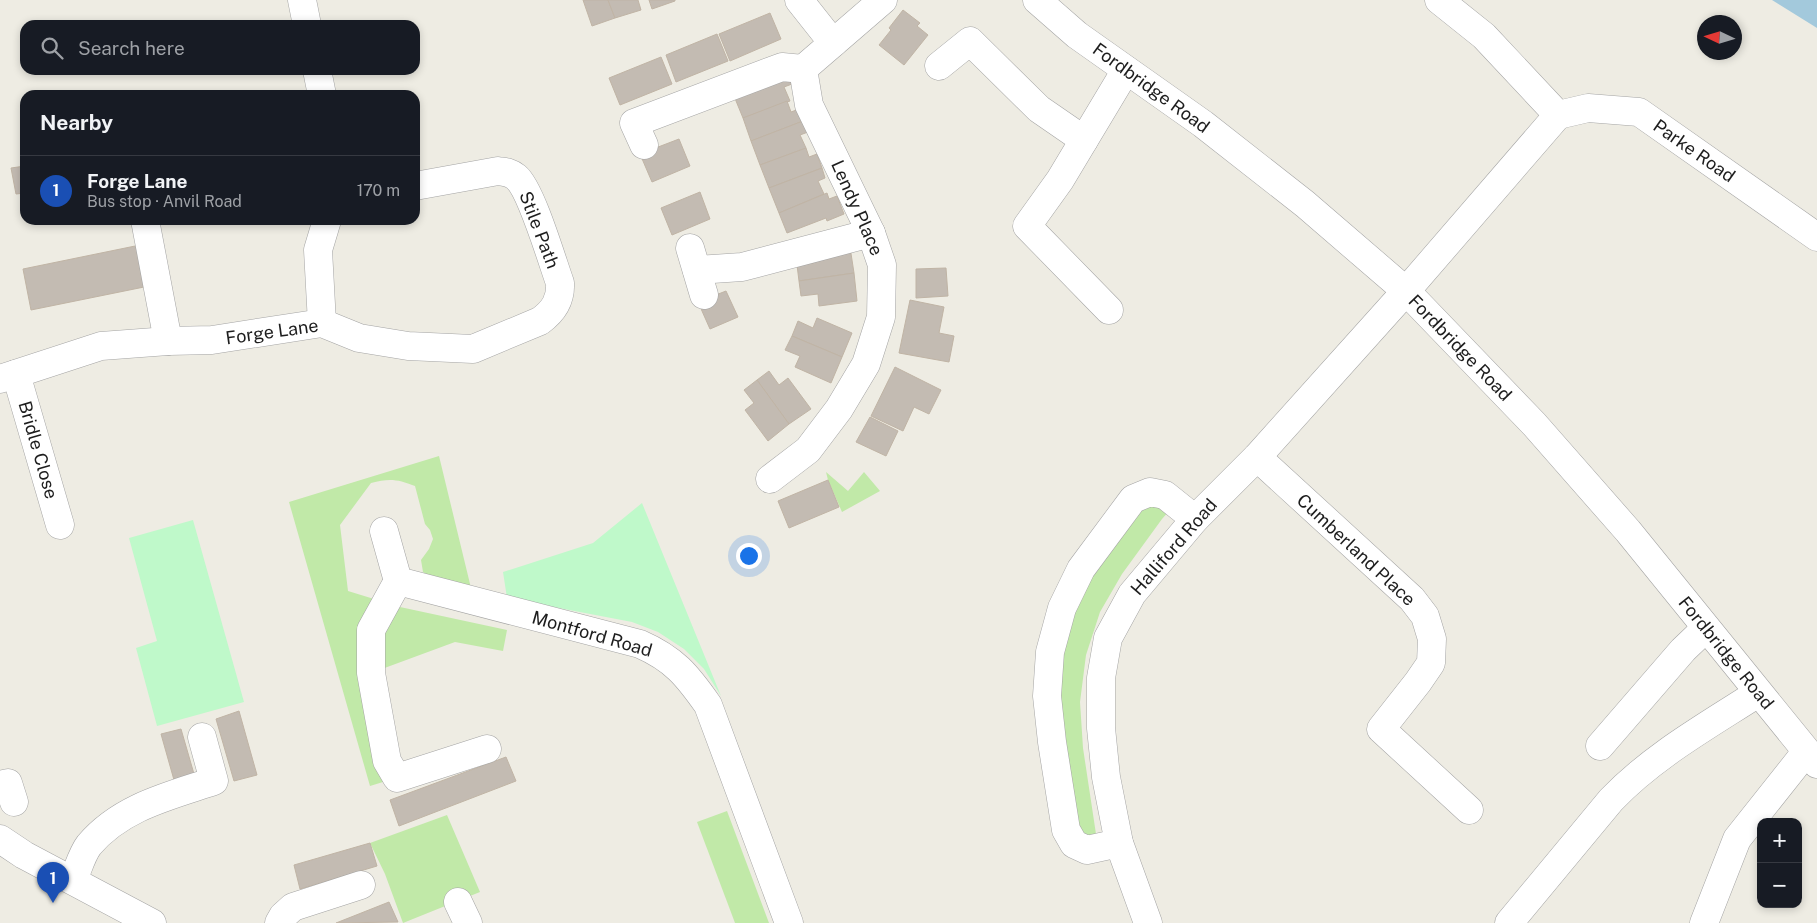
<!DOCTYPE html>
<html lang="en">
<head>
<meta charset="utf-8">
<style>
	:root { --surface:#171b24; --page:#20242c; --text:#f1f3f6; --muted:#9ea1a6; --line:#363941; --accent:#d93025 }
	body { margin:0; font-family:"Public Sans",sans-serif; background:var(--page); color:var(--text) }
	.controls { position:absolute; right:15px; bottom:15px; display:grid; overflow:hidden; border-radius:10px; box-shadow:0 2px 8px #0003 }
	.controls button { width:45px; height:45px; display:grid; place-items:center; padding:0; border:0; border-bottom:1px solid var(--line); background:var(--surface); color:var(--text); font:25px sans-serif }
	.compass { position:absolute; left:1697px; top:15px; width:45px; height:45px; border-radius:50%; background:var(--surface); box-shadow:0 2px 8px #0003; rotate:274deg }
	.you { position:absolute; left:748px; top:555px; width:18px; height:18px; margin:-12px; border:4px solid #fff; border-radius:50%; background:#1a73e8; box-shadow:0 0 0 8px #1a73e833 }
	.badge { display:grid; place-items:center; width:32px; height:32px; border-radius:50%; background:var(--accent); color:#fff; font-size:16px; font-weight:700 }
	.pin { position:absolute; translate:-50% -41px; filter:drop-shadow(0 1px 2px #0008) }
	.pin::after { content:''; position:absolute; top:26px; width:18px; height:15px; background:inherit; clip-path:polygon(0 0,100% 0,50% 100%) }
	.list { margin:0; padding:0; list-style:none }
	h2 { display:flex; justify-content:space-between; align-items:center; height:65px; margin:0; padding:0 20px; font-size:21px }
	h2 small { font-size:16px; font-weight:400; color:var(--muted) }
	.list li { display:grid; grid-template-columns:32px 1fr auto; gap:15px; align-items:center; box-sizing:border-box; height:70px; padding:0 20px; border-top:1px solid var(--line) }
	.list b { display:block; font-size:19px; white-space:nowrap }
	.list p { margin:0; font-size:16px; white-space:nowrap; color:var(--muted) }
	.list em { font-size:16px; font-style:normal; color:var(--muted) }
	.icon { flex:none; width:28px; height:28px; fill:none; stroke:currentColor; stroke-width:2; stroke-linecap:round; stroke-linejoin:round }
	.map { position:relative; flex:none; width:1817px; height:923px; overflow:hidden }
	.search { position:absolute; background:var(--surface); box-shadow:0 2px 8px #0003; left:20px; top:20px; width:400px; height:55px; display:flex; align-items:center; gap:12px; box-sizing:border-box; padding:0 18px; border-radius:15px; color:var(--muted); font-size:19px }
	.panel { position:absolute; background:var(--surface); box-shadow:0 2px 8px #0003; left:20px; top:90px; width:400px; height:135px; border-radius:15px }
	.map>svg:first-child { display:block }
	.grass { fill:#c1e9a8 }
	.park { fill:#bff9ca }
	.water { fill:#a3c9dc }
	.building { fill:#c3bbb2; stroke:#c0b4a5 }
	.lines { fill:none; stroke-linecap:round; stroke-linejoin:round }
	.minor-casing { stroke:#a4a4a4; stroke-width:29 }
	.minor { stroke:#fff; stroke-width:28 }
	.labels { text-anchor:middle; stroke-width:4; stroke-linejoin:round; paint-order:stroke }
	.street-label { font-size:18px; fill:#1d1d1d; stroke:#fff }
</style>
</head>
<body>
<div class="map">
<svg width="1817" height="923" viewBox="0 0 1817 923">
	<rect width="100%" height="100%" fill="#eeece3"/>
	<g class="grass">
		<path d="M 439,456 L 471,588 L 429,576 L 423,572 L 421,560 L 429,549 L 433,539 L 430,530 L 425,524 L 415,486 C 398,479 389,478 371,483 L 340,525 L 348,591 L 400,607 L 507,630 L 503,651 L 455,642 L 371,673 L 363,684 L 383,782 L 370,786 L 289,502 Z"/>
		<path d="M 826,472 L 848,491 L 864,472 L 880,491 L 842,512 L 828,480 Z"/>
		<path d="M 1133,499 L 1176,503 L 1162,519 L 1122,574 L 1100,612 L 1086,655 L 1080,702 L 1083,748 L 1096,834 L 1087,850 L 1052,742 L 1050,652 Z"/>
		<path d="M 727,811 L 769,923 L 735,923 L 697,822 Z"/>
		<path d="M 447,815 L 480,892 L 403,923 L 385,874 L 370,843 Z"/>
	</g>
	<g class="park">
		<path d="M 642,503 L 721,696 L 704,669 L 684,649 L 658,632 L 632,622 L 507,598 L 503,572 L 593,543 Z"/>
		<path d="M 193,520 L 244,702 L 157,726 L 136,648 L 157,641 L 129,538 Z"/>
	</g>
	<path class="water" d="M 1772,0 L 1817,0 L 1817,28 Z"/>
	<g class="building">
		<path d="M 583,0 L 608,0 L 615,18 L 592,26 Z"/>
		<path d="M 608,0 L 638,0 L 641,10 L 615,18 Z"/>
		<path d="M 649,0 L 675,0 L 675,1 L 652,9 Z"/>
		<path d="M 903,10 L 920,23 L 917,26 L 928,35 L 904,65 L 879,45 L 891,30 L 889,28 Z"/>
		<path d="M 770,13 L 781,39 L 730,61 L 719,34 Z"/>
		<path d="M 717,34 L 728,61 L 676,82 L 666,55 Z"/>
		<path d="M 661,57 L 672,84 L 620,105 L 609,78 Z"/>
		<path d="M 786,70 L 792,84 L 784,87 L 790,101 L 743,118 L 734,96 Z"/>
		<path d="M 787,101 L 791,112 L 799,109 L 803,121 L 751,141 L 743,118 Z"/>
		<path d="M 803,121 L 808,132 L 800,135 L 806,148 L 760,165 L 751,141 Z"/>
		<path d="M 679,139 L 690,166 L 652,182 L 640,154 Z"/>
		<path d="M 806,148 L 809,157 L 817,154 L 822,168 L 769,188 L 760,165 Z"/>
		<path d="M 25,166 L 25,193 L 16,194 L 11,168 Z"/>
		<path d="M 822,168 L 825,178 L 818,181 L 824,194 L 779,213 L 769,188 Z"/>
		<path d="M 700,192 L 710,219 L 672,235 L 661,208 Z"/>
		<path d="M 827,193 L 829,199 L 837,196 L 844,214 L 827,221 L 826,218 L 787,233 L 779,213 Z"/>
		<path d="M 140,245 L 149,286 L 31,310 L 23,269 Z"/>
		<path d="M 850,247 L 854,273 L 799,281 L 797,265 L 814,263 L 813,252 Z"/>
		<path d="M 946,268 L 948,296 L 916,298 L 916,269 Z"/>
		<path d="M 854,273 L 857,301 L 819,306 L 818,294 L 801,296 L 799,281 Z"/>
		<path d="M 726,291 L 738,317 L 710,329 L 698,302 Z"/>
		<path d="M 910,300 L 944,307 L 939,333 L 954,336 L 949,362 L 899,353 Z"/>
		<path d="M 817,318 L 852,333 L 842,357 L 792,336 L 798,321 L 813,328 Z"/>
		<path d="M 792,336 L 842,357 L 831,383 L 795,367 L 800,356 L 785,350 Z"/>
		<path d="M 895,367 L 941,390 L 929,414 L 914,407 L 903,431 L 871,416 Z"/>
		<path d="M 769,371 L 779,385 L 788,378 L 811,409 L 789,424 L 757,380 Z"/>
		<path d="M 757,380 L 789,424 L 768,441 L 745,410 L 754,403 L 744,390 Z"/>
		<path d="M 870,417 L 898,431 L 886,456 L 856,442 Z"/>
		<path d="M 828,480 L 839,507 L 789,528 L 778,501 Z"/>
		<path d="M 239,711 L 257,775 L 234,781 L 216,719 Z"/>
		<path d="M 181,729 L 194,774 L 174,780 L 161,734 Z"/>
		<path d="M 506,757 L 516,781 L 399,826 L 390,800 Z"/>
		<path d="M 370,843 L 377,866 L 300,889 L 294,865 Z"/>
		<path d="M 389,902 L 398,922 L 336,923 Z"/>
	</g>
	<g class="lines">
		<defs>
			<g id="minor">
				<path d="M 302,0 L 307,25"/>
				<path d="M 799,0 L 833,43"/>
				<path d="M 1037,0 L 1077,35 L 1203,124 L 1305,204 L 1406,291 L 1534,424 L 1628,531 L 1817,764"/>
				<path d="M 1439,0 L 1484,36 L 1558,115 L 1588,108 L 1639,112 L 1817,237"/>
				<path d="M 939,66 L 970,41 L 1039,109 L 1084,140"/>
				<path d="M 317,70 L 322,95"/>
				<path d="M 644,145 L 634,123 L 782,67 L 803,69"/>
				<path d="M 145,220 L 168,341"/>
				<path d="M 690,248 L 704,295"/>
				<path d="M 697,270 L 742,267 L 871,233"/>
				<path d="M 1109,310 L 1027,226 L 1060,180 L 1126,70"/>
				<path d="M 322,323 L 318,250 L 327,220"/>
				<path d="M 16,374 L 60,525"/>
				<path d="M 0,379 L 101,346 L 168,341 L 212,340 L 322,323 L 359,338 L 408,346 L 473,349 L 540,321 C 554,311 561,300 560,283 C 552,261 531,189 516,177 C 510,172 505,172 498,171 L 415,186"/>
				<path d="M 1257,457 L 1412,599 L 1425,616 L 1432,639 L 1431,663 L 1418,682 L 1381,729 L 1469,810"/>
				<path d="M 770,479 L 808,450 L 839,409 L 866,364 L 881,317 L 882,265 L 871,233 L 809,105 L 803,69 L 883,0"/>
				<path d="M 384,531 L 398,581 L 640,644 C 674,659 687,675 708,705 L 789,923"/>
				<path d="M 398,581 L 371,630 L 371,673 L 387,761 L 397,778 L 487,749"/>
				<path d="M 1600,746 L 1683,650 L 1706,628"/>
				<path d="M 0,785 L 8,783 L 14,802"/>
				<path d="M 0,839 L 24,855 L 152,923"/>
				<path d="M 1119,843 L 1087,850 L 1074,844 L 1066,830 L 1052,742 L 1047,696 L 1050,652 L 1062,608 L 1081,569 L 1133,499 L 1150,492 L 1165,495 L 1195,519"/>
				<path d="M 73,880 C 78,869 82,854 89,845 C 121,807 169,796 214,781 L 202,737"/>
				<path d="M 458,902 L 468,923"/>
				<path d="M 279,923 L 283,916 L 293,907 L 361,885"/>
				<path d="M 1148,923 L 1119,843 L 1106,777 L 1101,728 L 1101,678 L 1108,638 L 1132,594 L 1195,519 L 1257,457 L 1406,291 L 1558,115"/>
				<path d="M 1509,923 L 1611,800 C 1653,756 1707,726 1758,693"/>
				<path d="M 1704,923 L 1737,839 L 1806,752"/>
			</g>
		</defs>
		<use href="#minor" class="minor-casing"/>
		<use href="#minor" class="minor"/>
	</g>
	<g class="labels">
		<g class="street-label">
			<text transform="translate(1151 88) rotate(36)" y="6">Fordbridge Road</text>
			<text transform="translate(1694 151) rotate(35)" y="6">Parke Road</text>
			<text transform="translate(857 208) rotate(66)" y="6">Lendy Place</text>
			<text transform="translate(539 230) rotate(69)" y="6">Stile Path</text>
			<text transform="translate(272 332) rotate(-8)" y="6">Forge Lane</text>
			<text transform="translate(1460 348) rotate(46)" y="6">Fordbridge Road</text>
			<text transform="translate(38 450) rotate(74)" y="6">Bridle Close</text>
			<text transform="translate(1174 547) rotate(-49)" y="6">Halliford Road</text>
			<text transform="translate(1356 550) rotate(43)" y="6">Cumberland Place</text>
			<text transform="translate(592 634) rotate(16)" y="6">Montford Road</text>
			<text transform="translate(1726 653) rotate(51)" y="6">Fordbridge Road</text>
		</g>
	</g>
</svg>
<div class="controls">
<button>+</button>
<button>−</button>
</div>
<svg class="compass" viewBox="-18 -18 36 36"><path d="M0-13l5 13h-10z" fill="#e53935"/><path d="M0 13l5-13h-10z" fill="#9ea1a6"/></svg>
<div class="you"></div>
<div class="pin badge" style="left:53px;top:903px;background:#1a4fb4">1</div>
<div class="search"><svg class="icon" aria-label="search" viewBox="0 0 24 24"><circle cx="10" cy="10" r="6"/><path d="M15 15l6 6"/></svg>Search here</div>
<section class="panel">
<h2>Nearby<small></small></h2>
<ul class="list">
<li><span class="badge" style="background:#1a4fb4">1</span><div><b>Forge Lane</b><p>Bus stop · Anvil Road</p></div><em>170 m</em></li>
</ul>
</section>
</div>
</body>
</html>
